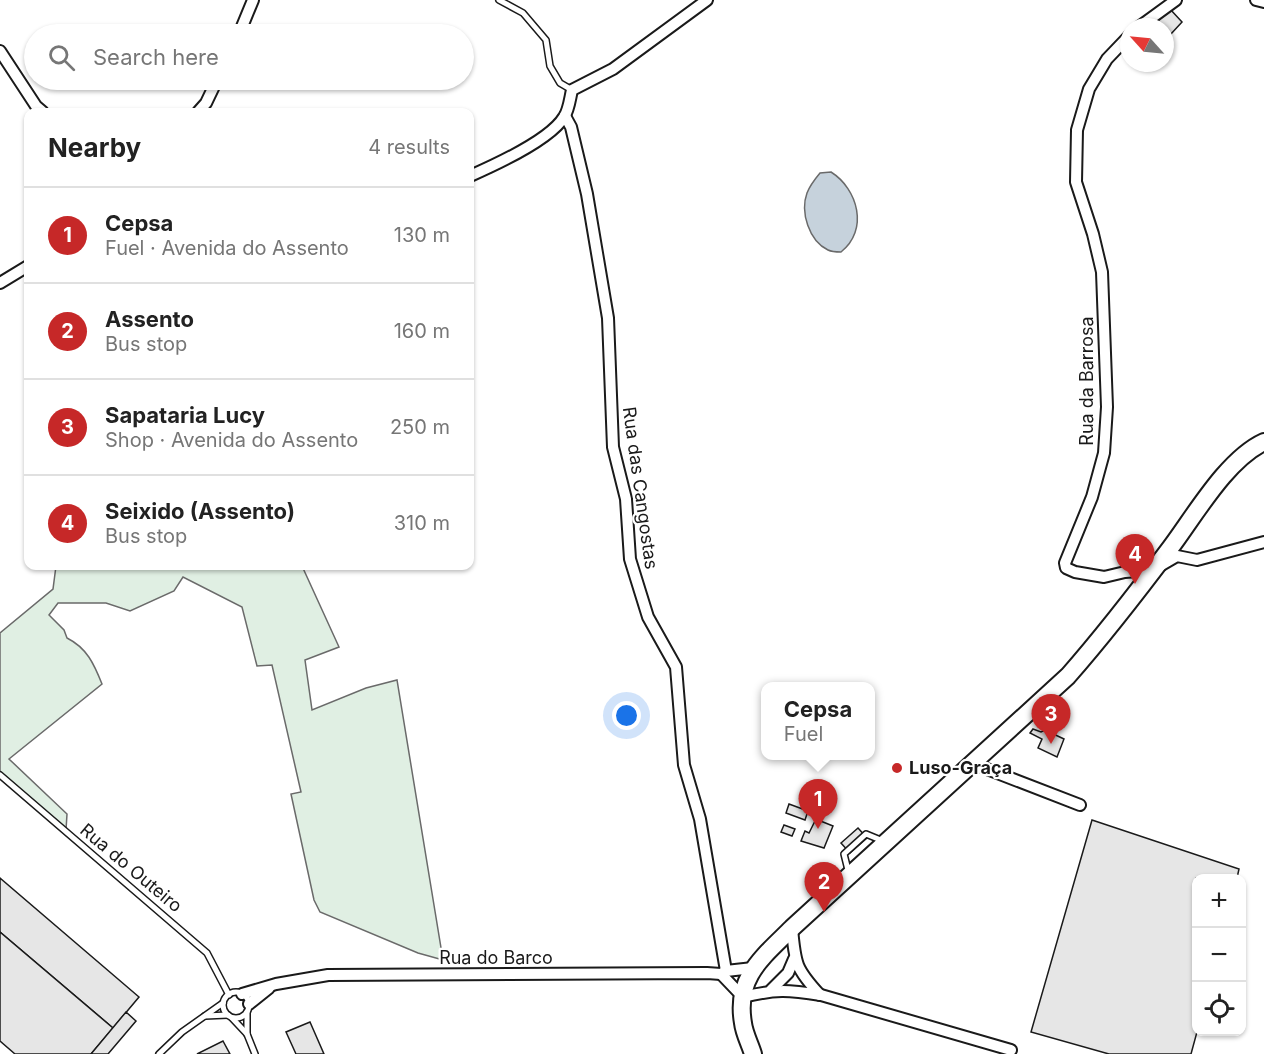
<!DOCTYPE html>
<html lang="en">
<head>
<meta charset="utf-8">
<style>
	:root { --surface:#fff; --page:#f6f6f6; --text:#222; --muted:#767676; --line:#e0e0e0; --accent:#c62828 }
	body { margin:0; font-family:Inter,sans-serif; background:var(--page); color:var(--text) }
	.controls { position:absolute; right:18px; bottom:18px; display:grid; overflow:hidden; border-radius:12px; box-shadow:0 2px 4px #0004 }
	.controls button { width:54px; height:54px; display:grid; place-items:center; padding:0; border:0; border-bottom:2px solid var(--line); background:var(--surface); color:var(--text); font:30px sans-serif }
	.compass { position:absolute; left:1120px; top:18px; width:54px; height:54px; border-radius:50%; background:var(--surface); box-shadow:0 2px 4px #0004; rotate:297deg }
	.you { position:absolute; left:627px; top:716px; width:21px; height:21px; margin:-15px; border:4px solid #fff; border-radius:50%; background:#1a73e8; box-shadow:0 0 0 9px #1a73e833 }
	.badge { display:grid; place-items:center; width:39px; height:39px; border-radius:50%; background:var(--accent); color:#fff; font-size:20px; font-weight:700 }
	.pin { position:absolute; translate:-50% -50px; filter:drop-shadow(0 2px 3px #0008) }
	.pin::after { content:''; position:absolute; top:32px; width:21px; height:18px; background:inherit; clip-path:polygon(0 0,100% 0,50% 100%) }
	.popup { position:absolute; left:761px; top:682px; width:114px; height:78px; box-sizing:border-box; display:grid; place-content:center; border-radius:12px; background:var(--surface); filter:drop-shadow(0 2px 4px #0005); font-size:20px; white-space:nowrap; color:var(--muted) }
	.popup b { font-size:22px; color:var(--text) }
	.popup::after { content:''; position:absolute; left:50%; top:100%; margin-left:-12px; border:12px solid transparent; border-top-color:var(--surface) }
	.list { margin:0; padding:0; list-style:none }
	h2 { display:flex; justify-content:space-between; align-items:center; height:78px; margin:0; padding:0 24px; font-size:26px }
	h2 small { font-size:20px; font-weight:400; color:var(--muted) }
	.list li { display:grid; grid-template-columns:39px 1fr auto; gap:18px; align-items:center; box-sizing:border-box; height:96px; padding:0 24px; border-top:2px solid var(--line) }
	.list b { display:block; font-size:22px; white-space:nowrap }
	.list p { margin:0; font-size:20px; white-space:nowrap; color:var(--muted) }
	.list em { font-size:20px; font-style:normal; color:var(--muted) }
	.icon { flex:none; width:33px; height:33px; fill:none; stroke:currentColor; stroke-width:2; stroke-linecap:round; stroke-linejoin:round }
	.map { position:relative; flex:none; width:1264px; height:1054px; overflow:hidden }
	.search { position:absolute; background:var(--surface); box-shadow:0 2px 4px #0004; left:24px; top:24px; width:450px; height:66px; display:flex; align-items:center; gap:15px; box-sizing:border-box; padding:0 21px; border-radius:33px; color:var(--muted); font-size:22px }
	.panel { position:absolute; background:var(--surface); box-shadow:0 2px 4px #0004; left:24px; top:108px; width:450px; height:462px; border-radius:12px }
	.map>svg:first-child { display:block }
	.green { fill:#e0efe3; stroke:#6a6a6a; stroke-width:1.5 }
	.water { fill:#c6d2dc; stroke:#6a6a6a; stroke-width:1.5 }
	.building { fill:#e6e6e6; stroke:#1a1a1a; stroke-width:1.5 }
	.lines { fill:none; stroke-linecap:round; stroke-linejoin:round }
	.service-casing { stroke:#1a1a1a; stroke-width:8 }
	.minor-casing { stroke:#1a1a1a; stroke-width:14 }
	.primary-casing { stroke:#1a1a1a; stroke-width:20 }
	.service { stroke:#fff; stroke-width:5 }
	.minor { stroke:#fff; stroke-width:10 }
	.primary { stroke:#fff; stroke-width:16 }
	.poi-dot { fill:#c62828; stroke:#fff; stroke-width:2 }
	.labels { text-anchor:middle; stroke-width:4.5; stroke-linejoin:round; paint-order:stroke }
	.street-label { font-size:18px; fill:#1a1a1a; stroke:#fff }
	.poi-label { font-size:18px; font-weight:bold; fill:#1a1a1a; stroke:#fff; text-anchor:start }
</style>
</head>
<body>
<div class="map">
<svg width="1264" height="1054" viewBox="0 0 1264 1054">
	<rect width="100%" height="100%" fill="#fff"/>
	<path class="green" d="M 56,566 L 302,566 L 339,647 L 305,660 L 312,710 L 366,688 L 397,680 L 443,960 L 418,953 L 320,912 L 314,900 L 291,794 L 301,792 L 272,665 L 257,666 L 242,607 L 183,577 L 174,591 L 130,611 L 106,603 L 58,603 L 49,615 L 64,630 L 67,638 C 87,648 94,664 102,684 L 9,759 L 67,814 L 66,830 L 0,772 L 0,633 L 53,589 Z"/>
	<path class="water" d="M 831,172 C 858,189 869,230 841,252 C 837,252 832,252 828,250 C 809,241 800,212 807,193 C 810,185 815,179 820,173 Z"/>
	<g class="building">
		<path d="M 1170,9 L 1182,22 L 1170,35 L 1168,32 L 1165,35 L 1165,27 L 1150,27 Z"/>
		<path d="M 1033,729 L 1041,732 L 1045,730 L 1064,739 L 1057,757 L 1038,748 L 1042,739 L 1030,733 Z"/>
		<path d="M 789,804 L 808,811 L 805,820 L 786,813 Z"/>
		<path d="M 818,820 L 833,826 L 824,848 L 801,841 L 805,831 L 809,833 L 815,821 L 817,822 Z"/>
		<path d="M 1092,820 L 1239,869 L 1237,878 L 1196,878 L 1197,1032 L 1191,1054 L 1109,1054 L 1031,1032 Z"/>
		<path d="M 784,825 L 795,829 L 792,836 L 781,832 Z"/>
		<path d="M 858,828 L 867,838 L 850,853 L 841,843 Z"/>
		<path d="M 0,878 L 139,997 L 113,1028 L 0,932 Z"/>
		<path d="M 0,932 L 113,1028 L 91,1054 L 15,1054 L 0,1041 Z"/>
		<path d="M 126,1012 L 136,1021 L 108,1054 L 91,1054 Z"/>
		<path d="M 310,1022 L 324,1054 L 296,1054 L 286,1032 Z"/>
		<path d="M 223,1041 L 230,1054 L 197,1054 Z"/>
	</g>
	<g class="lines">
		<defs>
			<g id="service">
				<path d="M 499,0 L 523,13 L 546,40 L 550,66 L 560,83 L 572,90"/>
				<path d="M 0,775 L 207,953 L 229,995"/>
				<path d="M 849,874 L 844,854 L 866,834 L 883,841"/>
				<circle cx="236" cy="1005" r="13"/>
				<path d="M 205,1016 L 228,1015"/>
				<path d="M 232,1018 L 247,1034 L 255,1054"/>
				<path d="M 247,1034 L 247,1012"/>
				<path d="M 159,1054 L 182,1032 L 223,1003"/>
			</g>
			<g id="minor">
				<path d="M 1256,0 L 1264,2"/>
				<path d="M 1139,27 L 1176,0"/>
				<path d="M 239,34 L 253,0"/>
				<path d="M 1129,36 L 1107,59 L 1089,89 L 1077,130 L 1076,182 L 1093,234 L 1102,272 L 1107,407 L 1104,453 L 1092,497 L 1065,563 L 1066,568 L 1075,572 L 1104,577 L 1125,572 L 1153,570 L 1177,556 L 1197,560 L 1264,542"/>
				<path d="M 0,51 L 36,106 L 43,112"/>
				<path d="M 198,112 L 206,103 L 217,80"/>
				<path d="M 565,116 L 571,127 L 587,194 L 608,318 L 613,447 L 626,499 L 630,559 L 648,617 L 676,667 L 684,765 L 700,819 L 726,971"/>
				<path d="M 470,176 C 495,165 550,140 564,117 C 569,110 570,98 572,90 L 613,69 L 707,0"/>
				<path d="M 0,283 L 28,266"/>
				<path d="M 974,764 L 1080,805"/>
				<path d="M 792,928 C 795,964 796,969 820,995"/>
				<path d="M 721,974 L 743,997 C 776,989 788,990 821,995 L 1011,1050"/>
				<path d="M 771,990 L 788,973 L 794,959"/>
				<path d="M 242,994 L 276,984 L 328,975 L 707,973 L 721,974 L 726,971 L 753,968"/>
				<path d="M 249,1004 L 269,988"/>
			</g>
			<path id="primary" d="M 753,1054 C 750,1044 744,1033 743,1023 C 735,977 763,957 792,928 L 1068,676 C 1104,635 1138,591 1171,547 C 1195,515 1227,459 1264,442"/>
		</defs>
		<use href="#service" class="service-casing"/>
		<use href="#minor" class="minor-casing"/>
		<use href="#primary" class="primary-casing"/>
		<use href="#service" class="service"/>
		<use href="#minor" class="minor"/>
		<use href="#primary" class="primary"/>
	</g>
	<circle class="poi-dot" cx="897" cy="768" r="6"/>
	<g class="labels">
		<g class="street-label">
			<text transform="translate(1087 381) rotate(-90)" y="6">Rua da Barrosa</text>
			<text transform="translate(640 488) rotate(82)" y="6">Rua das Cangostas</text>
			<text transform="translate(131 868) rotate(40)" y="6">Rua do Outeiro</text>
			<text x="496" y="964">Rua do Barco</text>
		</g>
		<g class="poi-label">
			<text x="909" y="774">Luso-Graça</text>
		</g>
	</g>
</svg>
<div class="controls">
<button>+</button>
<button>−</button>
<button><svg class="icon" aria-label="locate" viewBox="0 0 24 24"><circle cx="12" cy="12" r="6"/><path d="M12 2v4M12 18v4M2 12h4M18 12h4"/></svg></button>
</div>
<svg class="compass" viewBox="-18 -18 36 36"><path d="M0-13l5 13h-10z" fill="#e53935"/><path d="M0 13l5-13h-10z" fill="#767676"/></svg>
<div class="you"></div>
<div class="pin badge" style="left:818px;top:829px">1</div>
<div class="popup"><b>Cepsa</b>Fuel</div>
<div class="pin badge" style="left:824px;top:912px">2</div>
<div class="pin badge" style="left:1051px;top:744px">3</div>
<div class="pin badge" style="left:1135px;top:584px">4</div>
<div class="search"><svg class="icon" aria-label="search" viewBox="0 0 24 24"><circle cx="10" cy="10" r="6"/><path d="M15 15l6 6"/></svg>Search here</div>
<section class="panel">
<h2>Nearby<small>4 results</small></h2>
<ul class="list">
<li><span class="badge">1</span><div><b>Cepsa</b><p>Fuel · Avenida do Assento</p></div><em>130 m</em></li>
<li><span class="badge">2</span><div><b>Assento</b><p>Bus stop</p></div><em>160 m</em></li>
<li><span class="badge">3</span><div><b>Sapataria Lucy</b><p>Shop · Avenida do Assento</p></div><em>250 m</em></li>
<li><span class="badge">4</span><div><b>Seixido (Assento)</b><p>Bus stop</p></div><em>310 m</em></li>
</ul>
</section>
</div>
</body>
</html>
